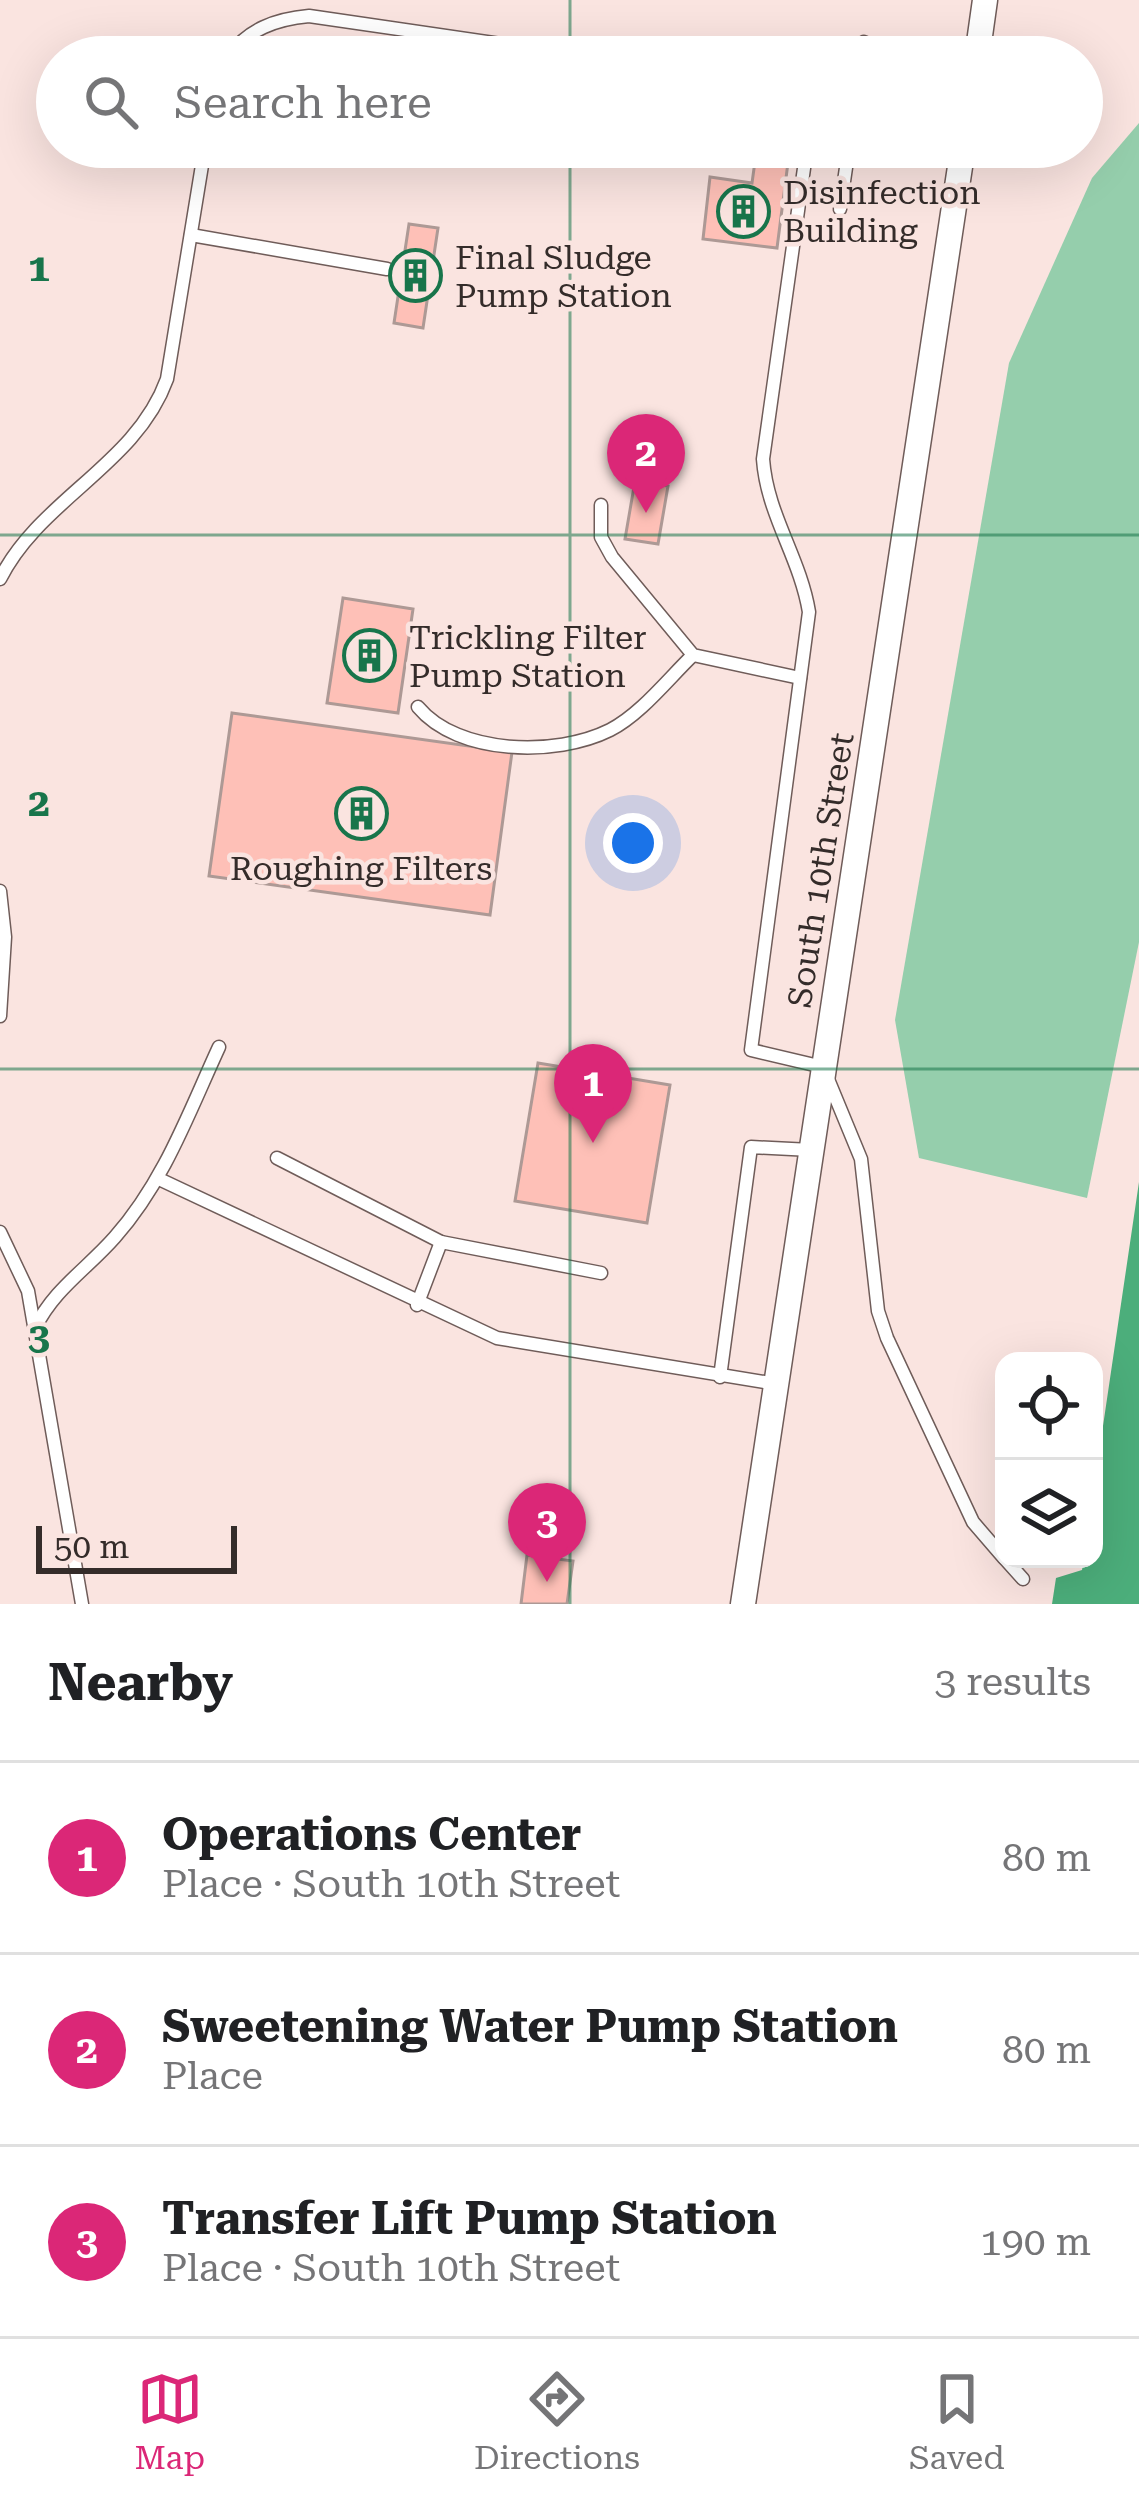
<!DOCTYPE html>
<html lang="en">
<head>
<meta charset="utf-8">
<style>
	:root { --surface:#fff; --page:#f6f6f6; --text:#202124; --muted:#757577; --line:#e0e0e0; --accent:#db2777 }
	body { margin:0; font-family:"Roboto Serif",serif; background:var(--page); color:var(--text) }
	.controls { position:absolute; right:36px; bottom:36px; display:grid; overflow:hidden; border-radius:24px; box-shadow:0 12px 48px #0002 }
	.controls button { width:108px; height:108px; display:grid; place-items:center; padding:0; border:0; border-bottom:3px solid var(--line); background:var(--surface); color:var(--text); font:60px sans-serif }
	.scale { position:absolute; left:36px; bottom:30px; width:201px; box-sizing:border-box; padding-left:12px; border:6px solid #342c2a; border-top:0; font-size:33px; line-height:42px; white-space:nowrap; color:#342c2a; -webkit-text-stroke:9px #fae4e0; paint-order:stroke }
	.you { position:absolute; left:633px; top:843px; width:42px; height:42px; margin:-30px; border:9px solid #fff; border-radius:50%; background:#1a73e8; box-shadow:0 0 0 18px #1a73e833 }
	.badge { display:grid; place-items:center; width:78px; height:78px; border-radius:50%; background:var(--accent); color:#fff; font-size:39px; font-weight:700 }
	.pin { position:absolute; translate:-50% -99px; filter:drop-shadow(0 3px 6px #0008) }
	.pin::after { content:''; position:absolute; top:63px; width:42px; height:36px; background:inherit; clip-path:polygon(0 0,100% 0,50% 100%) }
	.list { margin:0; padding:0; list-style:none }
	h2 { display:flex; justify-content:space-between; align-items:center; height:156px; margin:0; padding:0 48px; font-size:51px }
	h2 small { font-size:39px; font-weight:400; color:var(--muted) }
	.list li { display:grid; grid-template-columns:78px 1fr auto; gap:36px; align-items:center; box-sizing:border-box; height:192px; padding:0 48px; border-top:3px solid var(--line) }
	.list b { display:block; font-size:45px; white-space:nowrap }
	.list p { margin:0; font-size:39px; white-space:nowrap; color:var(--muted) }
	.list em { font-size:39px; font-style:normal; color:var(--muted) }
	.icon { flex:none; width:66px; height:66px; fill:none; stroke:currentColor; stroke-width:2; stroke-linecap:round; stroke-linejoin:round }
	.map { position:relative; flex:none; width:1139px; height:1604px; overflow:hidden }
	.search { position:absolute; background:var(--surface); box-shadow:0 12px 48px #0002; left:36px; right:36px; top:36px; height:132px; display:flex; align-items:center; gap:30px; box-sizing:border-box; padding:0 42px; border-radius:66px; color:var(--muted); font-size:45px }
	.sheet { height:732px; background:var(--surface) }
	nav { display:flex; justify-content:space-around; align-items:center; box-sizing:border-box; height:168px; border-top:3px solid var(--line); background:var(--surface); font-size:33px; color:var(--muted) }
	nav a { display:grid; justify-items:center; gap:6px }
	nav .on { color:var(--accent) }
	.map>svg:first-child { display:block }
	.green { fill:#95ceac }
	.water { fill:#4cae7b }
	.building { fill:#fec0b7; stroke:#ad9995; stroke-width:3 }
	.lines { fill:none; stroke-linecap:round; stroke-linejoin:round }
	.service-casing { stroke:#6f5c59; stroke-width:15 }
	.minor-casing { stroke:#6f5c59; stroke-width:27 }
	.service { stroke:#fff; stroke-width:12 }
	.minor { stroke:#fff; stroke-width:24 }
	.grid { fill:none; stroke:#18754b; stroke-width:3; stroke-opacity:0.55 }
	.labels { text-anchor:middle; stroke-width:9; stroke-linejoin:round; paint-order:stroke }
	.poi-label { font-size:33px; fill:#342c2a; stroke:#fae4e0; text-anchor:start }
	.street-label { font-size:33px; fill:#342c2a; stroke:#fae4e0 }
	.grid-label { font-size:39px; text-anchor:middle; font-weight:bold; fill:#18754b; stroke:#fae4e0; stroke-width:9; stroke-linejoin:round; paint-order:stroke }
</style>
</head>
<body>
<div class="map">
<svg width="1139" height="1604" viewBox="0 0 1139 1604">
	<rect width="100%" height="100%" fill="#fae4e0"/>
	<path class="green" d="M 1139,123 L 1139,942 L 1087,1198 L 919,1158 L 895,1020 L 1009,363 L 1092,178 Z"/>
	<path class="water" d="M 1139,1182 L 1139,1604 L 1052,1604 L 1056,1578 L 1082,1570 L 1084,1559 L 1094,1559 L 1094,1487 Z"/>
	<g class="building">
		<path d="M 757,147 L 790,147 L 777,248 L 703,239 L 710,177 L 752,183 Z"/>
		<path d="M 409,224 L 438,228 L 423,328 L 394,323 Z"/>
		<path d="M 635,481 L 668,486 L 658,544 L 625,539 Z"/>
		<path d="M 343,598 L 413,609 L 398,713 L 327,703 Z"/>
		<path d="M 232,713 L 512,752 L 490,915 L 209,876 Z"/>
		<path d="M 538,1063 L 670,1085 L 647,1223 L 515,1201 Z"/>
		<path d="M 527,1555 L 573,1561 L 567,1604 L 521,1604 Z"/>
	</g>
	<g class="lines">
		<defs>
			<g id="service">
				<path d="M 228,57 C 248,29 276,19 309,16 L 591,57"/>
				<path d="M 861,57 L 864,42"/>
				<path d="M 807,147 L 763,459 C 767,515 800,557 809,612 L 751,1050 L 823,1067 L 861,1159 L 878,1311 L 887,1338 L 973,1522 L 1004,1558"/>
				<path d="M 840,209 L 849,147"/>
				<path d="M 191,235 L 387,269"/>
				<path d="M 601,505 L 601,537 L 612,557 L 693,655 L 800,678"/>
				<path d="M 0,579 C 40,499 136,465 167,379 L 205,147"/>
				<path d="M 418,707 C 458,755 556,757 610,730 C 641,714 668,679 693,655"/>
				<path d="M 0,891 L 5,937 L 0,1016"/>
				<path d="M 277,1158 L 441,1242"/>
				<path d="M 159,1179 L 497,1338 L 776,1384"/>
				<path d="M 0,1232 L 28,1291 L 82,1604"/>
				<path d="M 417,1305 L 441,1242 L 601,1273"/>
				<path d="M 35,1328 C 54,1289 87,1269 115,1237 C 164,1182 189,1112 219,1047"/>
				<path d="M 720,1377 L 751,1147 L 811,1150"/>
				<path d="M 1005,1559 L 1023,1579"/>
			</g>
			<g id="minor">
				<path d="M 977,57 L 985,0"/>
				<path d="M 743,1604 L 963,147"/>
			</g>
		</defs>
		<use href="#service" class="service-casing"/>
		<use href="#minor" class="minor-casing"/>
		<use href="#service" class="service"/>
		<use href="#minor" class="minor"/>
	</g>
	<path class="grid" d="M 570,0 L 570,57M 570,147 L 570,1604M 0,535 L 1139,535M 0,1069 L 1139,1069"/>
	<defs>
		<symbol id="building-ring" viewBox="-11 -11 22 22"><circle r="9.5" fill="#fae4e0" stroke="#18754b" stroke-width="1.5"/><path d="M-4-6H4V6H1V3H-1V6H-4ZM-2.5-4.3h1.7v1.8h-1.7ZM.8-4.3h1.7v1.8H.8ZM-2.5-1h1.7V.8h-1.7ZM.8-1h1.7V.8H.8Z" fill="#18754b"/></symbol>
	</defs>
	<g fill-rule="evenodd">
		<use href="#building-ring" x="714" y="182" width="59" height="59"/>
		<use href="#building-ring" x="386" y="246" width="59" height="59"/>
		<use href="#building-ring" x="340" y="626" width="59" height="59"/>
		<use href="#building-ring" x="332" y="784" width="59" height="59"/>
	</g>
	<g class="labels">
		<g class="poi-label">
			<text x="783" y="204">Disinfection<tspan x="783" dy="38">Building</tspan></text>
			<text x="455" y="269">Final Sludge<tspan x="455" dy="38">Pump Station</tspan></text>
			<text x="409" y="649">Trickling Filter<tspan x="409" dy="38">Pump Station</tspan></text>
			<text x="361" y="880" text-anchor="middle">Roughing Filters</text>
		</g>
		<g class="street-label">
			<text transform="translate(820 870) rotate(-81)" y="12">South 10th Street</text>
		</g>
	</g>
	<g class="grid-label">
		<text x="39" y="281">1</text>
		<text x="39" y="816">2</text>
		<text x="39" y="1350">3</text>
	</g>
</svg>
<div class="controls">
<button><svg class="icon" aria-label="locate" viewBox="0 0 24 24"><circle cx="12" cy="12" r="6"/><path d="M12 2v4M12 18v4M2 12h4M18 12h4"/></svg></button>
<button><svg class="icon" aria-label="layers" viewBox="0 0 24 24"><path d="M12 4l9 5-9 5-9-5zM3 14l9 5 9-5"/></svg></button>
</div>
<div class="scale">50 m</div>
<div class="you"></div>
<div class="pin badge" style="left:593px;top:1143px">1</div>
<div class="pin badge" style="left:646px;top:513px">2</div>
<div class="pin badge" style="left:547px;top:1582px">3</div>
<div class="search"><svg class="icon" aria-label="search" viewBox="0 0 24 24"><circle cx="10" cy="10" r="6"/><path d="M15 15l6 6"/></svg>Search here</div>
</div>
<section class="sheet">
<h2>Nearby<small>3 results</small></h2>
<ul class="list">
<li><span class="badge">1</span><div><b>Operations Center</b><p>Place · South 10th Street</p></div><em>80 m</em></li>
<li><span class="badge">2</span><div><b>Sweetening Water Pump Station</b><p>Place</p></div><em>80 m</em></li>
<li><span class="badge">3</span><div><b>Transfer Lift Pump Station</b><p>Place · South 10th Street</p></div><em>190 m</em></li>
</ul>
</section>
<nav>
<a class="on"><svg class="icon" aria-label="map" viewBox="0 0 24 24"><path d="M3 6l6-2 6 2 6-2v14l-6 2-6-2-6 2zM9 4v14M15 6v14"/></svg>Map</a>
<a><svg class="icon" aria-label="directions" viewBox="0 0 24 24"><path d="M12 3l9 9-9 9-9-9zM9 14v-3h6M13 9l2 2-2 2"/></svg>Directions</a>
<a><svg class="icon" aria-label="saved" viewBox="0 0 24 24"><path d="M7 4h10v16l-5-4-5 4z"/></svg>Saved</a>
</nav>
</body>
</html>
